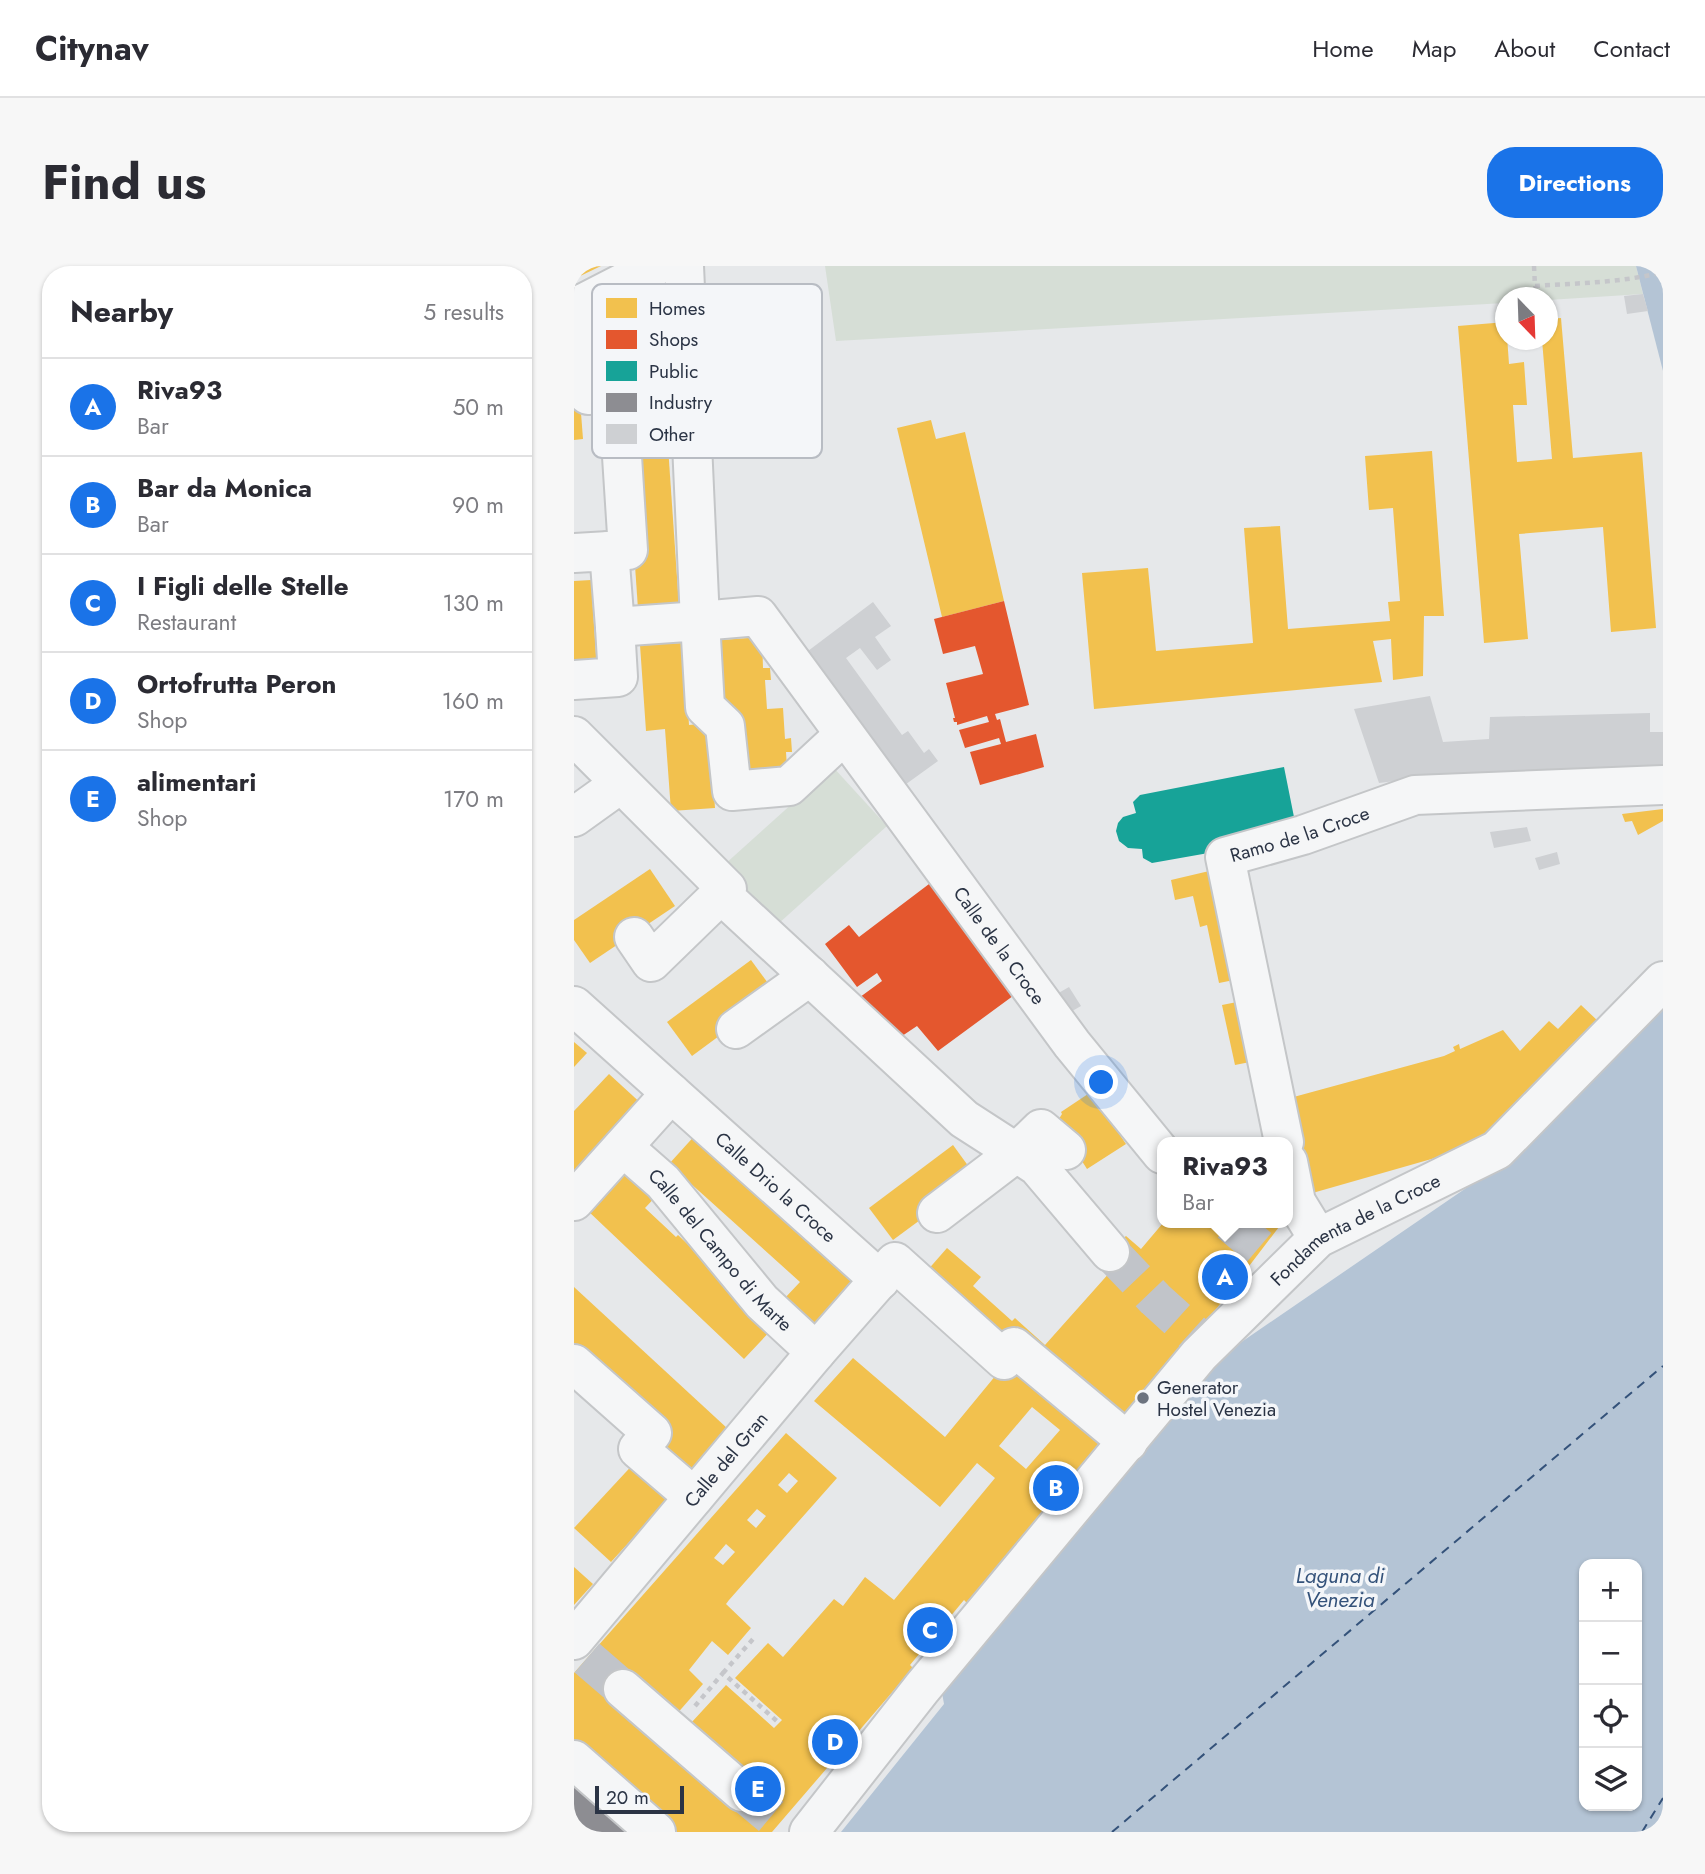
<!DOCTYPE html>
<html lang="en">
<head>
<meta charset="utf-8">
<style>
	:root { --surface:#fff; --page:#f7f7f7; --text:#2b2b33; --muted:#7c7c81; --line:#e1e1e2; --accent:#1a73e8 }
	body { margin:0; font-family:Jost,sans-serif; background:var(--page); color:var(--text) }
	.controls { position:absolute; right:21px; bottom:21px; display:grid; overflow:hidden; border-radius:14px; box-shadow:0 2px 5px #0004 }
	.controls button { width:63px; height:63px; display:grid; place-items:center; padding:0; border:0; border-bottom:2px solid var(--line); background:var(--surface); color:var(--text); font:35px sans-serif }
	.compass { position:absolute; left:921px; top:21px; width:63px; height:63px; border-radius:50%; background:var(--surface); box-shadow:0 2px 5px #0004; rotate:157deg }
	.scale { position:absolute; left:21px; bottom:18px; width:89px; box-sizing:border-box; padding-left:7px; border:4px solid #2b3445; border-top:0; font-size:19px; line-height:24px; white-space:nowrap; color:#2b3445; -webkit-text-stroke:5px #f4f6f9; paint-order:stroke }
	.you { position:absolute; left:528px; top:817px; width:24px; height:24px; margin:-18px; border:5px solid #fff; border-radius:50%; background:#1a73e8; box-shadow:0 0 0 10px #1a73e833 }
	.badge { display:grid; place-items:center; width:46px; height:46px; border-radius:50%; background:var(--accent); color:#fff; font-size:23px; font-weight:700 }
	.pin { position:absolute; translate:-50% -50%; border:4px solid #fff; box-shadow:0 2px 7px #0006 }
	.popup { position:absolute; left:583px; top:871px; width:136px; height:91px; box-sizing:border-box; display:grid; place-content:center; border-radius:14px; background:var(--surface); filter:drop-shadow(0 2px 5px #0005); font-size:23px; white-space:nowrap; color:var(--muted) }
	.popup b { font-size:26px; color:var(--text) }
	.popup::after { content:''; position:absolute; left:50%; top:100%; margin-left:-14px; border:14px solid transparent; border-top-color:var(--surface) }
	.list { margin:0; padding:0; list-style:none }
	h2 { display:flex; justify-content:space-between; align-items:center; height:91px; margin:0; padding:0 28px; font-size:30px }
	h2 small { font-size:23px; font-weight:400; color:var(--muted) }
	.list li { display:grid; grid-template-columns:46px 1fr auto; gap:21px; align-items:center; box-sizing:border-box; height:98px; padding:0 28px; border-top:2px solid var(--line) }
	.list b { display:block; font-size:26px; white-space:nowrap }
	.list p { margin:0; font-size:23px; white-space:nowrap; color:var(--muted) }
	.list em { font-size:23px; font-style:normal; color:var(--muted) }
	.icon { flex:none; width:38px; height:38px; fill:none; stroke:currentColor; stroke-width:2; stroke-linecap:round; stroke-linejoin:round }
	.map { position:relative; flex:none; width:1089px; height:1566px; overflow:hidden; border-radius:28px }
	header { display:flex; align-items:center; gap:42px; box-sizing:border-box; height:98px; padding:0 35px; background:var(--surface); border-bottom:2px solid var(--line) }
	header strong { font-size:33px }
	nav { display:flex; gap:38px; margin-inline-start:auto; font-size:24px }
	.intro { display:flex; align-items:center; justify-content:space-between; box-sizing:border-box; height:168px; padding:0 42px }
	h1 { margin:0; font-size:49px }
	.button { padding:18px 32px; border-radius:28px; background:var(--accent); color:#fff; font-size:24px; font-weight:700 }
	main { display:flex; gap:42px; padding:0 42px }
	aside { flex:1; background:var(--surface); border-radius:28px; box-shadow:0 2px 5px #0004 }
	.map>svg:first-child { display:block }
	.green { fill:#d6ded6 }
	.water { fill:#b4c4d5; fill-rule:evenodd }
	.homes { fill:#f2c14e; fill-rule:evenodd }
	.shops { fill:#e4572e }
	.public { fill:#17a398 }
	.industry { fill:#8d8d92 }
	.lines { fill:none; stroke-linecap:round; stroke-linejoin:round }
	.ferry { stroke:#34527a; stroke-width:2; stroke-dasharray:9 7; stroke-linecap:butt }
	.building { fill:#ced0d3 }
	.minor-tunnel { stroke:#c1c4c9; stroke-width:38; stroke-dasharray:38 19; stroke-linecap:butt }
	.minor-casing { stroke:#c4c6c8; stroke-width:42 }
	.path { stroke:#c5c6ca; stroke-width:4.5; stroke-dasharray:5 5; stroke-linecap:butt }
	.minor { stroke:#f5f6f7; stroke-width:38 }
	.poi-dot { fill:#6c737f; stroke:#f4f6f9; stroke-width:2.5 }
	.labels { text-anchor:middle; stroke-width:7; stroke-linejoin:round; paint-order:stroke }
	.street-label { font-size:19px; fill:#2b3445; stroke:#f4f6f9 }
	.poi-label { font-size:19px; fill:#2b3445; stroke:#f4f6f9; text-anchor:start }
	.water-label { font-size:21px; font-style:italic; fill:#34527a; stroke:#f4f6f9 }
	.key { fill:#f4f6f9; stroke:#b8bcc3; stroke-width:2 }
	.key-label { font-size:19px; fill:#2b3445 }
</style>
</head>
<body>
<header>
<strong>Citynav</strong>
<nav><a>Home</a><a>Map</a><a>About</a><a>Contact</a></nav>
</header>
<div class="intro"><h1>Find us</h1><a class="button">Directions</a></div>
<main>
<aside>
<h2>Nearby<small>5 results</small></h2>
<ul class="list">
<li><span class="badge">A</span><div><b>Riva93</b><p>Bar</p></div><em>50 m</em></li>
<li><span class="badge">B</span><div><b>Bar da Monica</b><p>Bar</p></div><em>90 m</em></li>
<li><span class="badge">C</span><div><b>I Figli delle Stelle</b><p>Restaurant</p></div><em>130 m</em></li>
<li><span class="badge">D</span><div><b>Ortofrutta Peron</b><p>Shop</p></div><em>160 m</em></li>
<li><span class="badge">E</span><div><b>alimentari</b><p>Shop</p></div><em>170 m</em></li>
</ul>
</aside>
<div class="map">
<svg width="1089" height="1566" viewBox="0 0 1089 1566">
	<rect width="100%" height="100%" fill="#e6e8ea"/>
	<g class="green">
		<path d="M 251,0 L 1062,0 L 1069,28 L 974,34 L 974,32 L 932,32 L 931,37 L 262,75 Z"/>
		<path d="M 259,501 L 313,560 L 204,658 L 150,599 Z"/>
	</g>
	<g class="water">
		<path d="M 1062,0 L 1089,0 L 1089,105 Z"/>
		<path d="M 1089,733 L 1089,1566 L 267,1566 L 370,1438 L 367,1421 L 634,1099 L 933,894 ZM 1010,1298 L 1063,1298 L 1063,1540 L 1010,1540 Z"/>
	</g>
	<g class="homes">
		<path d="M 0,0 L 27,0 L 0,13 Z"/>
		<path d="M 987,52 L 999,192 L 1068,186 L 1082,362 L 1037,366 L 1029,261 L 945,268 L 954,373 L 910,377 L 884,60 L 932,56 L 935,98 L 950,96 L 953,139 L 939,139 L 943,196 L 978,193 L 968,74 L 974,74 L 974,53 Z"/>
		<path d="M 0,82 L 2,82 L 9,173 L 0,174 Z"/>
		<path d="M 91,137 L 105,340 L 64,343 L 50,140 Z"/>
		<path d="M 357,154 L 362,173 L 391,166 L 430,335 L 368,351 L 323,162 Z"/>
		<path d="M 858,185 L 870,350 L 850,350 L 849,410 L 819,414 L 817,373 L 799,375 L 808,416 L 520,443 L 508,307 L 574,302 L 582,385 L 679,377 L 670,262 L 706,260 L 714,363 L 816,355 L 814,336 L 826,335 L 819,242 L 795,244 L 791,190 Z"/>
		<path d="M 17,314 L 23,404 L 0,406 L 0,315 Z"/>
		<path d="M 188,371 L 189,402 L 196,402 L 197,414 L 191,414 L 193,443 L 209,442 L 211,473 L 217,472 L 218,486 L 212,486 L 214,517 L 172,520 L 167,448 L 151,449 L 146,374 Z"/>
		<path d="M 110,377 L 115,459 L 135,457 L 141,542 L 97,545 L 91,463 L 72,465 L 66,379 Z"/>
		<path d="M 1089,543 L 1089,555 L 1064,569 L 1058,555 L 1051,556 L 1048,548 Z"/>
		<path d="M 648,602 L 670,712 L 645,717 L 633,659 L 626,661 L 619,630 L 601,634 L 597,614 Z"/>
		<path d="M 76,603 L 101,640 L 16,697 L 0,674 L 0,654 Z"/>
		<path d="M 177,694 L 202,728 L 118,790 L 93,756 Z"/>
		<path d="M 673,734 L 686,794 L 661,799 L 648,739 Z"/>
		<path d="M 1007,739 L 1025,756 L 927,859 L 889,884 L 728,930 L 705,835 L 870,790 L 881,785 L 879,781 L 885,778 L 886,783 L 929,764 L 946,785 L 975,755 L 984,763 Z"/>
		<path d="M 0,776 L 13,787 L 0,801 Z"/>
		<path d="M 35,808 L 71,841 L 0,918 L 0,845 Z"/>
		<path d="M 517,826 L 552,878 L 513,903 L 483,856 L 488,848 L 487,846 Z"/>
		<path d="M 124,866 L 285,1012 L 241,1061 L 210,1033 L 226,1016 L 95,898 Z"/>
		<path d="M 379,879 L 403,912 L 319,974 L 295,942 Z"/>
		<path d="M 58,897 L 87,925 L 71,942 L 102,971 L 104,969 L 200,1061 L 170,1093 L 13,944 Z"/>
		<path d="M 589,957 L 708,957 L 640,1046 L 541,1163 L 345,1014 L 373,982 L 407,1011 L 399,1020 L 438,1055 L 441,1052 L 471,1079 L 537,1005 L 527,992 L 552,970 L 567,983 Z"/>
		<path d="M 0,1021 L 154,1163 L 110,1212 L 0,1080 Z"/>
		<path d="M 441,1086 L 535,1168 L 393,1337 L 390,1334 L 336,1399 L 339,1402 L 198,1566 L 86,1566 L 0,1490 L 0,1407 L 212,1167 L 263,1212 L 155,1334 L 152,1338 L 177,1362 L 154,1389 L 138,1375 L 115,1404 L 129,1418 L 101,1450 L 117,1457 L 152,1419 L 200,1462 L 208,1454 L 161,1412 L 194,1377 L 209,1391 L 260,1333 L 269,1340 L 291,1311 L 320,1334 L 421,1212 L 403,1197 L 366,1241 L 240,1135 L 279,1092 L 371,1171 ZM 458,1141 L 486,1164 L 452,1203 L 425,1180 ZM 215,1207 L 224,1215 L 213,1227 L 204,1219 ZM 183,1243 L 192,1250 L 182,1262 L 173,1254 ZM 152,1278 L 161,1286 L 149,1299 L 140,1292 Z"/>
		<path d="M 64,1193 L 101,1226 L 37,1296 L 0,1262 Z"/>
		<path d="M 0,1301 L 19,1318 L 0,1339 Z"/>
	</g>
	<g class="shops">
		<path d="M 430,335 L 455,439 L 421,448 L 423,454 L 426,453 L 432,476 L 462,468 L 470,501 L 406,519 L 396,486 L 427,478 L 425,472 L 391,482 L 385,464 L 415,456 L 413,450 L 383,459 L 383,456 L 380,456 L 379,452 L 381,452 L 372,417 L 409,408 L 401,380 L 369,388 L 360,353 Z"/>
		<path d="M 359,615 L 443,727 L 364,785 L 343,760 L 322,774 L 297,739 L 290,744 L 282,734 L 308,715 L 303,707 L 283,721 L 251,678 L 275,659 L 285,671 Z"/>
	</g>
	<path class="public" d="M 710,501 L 724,571 L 578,597 L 569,592 L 568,583 L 554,582 L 545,575 L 542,565 L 544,557 L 549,551 L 562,547 L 559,536 L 566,529 Z"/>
	<path class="industry" d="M 0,1504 L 69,1566 L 0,1566 Z"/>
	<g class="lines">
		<g class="ferry">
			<path d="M 538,1566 L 1089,1100"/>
			<path d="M 1068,1566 L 1089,1532"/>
		</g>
	</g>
	<g class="building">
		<path d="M 1069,28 L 1074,45 L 1053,48 L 1050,30 Z"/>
		<path d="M 299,336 L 317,360 L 301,371 L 317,394 L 303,404 L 286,382 L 272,392 L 328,469 L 334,465 L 350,487 L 355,483 L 364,495 L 328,521 L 230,388 Z"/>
		<path d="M 856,430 L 869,476 L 915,473 L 916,451 L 1076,447 L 1076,466 L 1089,466 L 1089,502 L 878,508 L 805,517 L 780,443 Z"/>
		<path d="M 953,561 L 957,575 L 920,582 L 916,566 Z"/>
		<path d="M 983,586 L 986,598 L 965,604 L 961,592 Z"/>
		<path d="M 495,721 L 507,740 L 493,748 L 481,729 Z"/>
	</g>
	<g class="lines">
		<g class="minor-tunnel">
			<path d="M 656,957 L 688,984"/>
			<path d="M 536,986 L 581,1033 L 621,1069"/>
			<path d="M 13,1392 L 49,1423"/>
			<path d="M 168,1526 L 205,1557"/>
		</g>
		<defs>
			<g id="minor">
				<path id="s1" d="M 110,0 L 126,355 L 184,350 L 498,778 L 588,888"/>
				<path d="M 8,38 L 82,0"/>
				<path d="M 0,42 L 8,38 L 14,129 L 116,125"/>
				<path d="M 35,285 L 54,284 L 44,128"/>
				<path d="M 0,287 L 35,285 L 41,361 L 126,355 L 131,441 L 151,460 L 158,525 L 215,520 L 270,469"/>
				<path d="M 0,414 L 44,411 L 41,361"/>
				<path d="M 0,470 L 153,623 L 147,628 L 390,853 L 463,900 L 536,986"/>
				<path d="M 0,551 L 46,518"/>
				<path d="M 60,671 L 77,696 L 147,628"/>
				<path id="s2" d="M 0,740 L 306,1014"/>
				<path d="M 162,763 L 236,710"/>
				<path id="s3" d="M 710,876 L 651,591 L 729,569 L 841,529 L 1089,519"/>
				<path id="s4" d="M 49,881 L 89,916 L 188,1036 L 242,1086"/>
				<path d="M 714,896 L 722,936 L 744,972"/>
				<path d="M 0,935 L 97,827"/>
				<path d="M 363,947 L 442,887 L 467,863 L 492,884"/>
				<path d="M 0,1098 L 78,1167 L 64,1183 L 120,1231"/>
				<path id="s5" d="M 0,1374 L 242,1086 L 321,996 L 430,1094 L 440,1081 L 554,1176"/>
				<path d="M 49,1423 L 168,1526"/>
				<path d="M 0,1494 L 82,1566"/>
				<path id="s6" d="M 235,1566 L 348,1422 L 625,1089 L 744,972 L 923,884 L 1089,715"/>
			</g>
		</defs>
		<use href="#minor" class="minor-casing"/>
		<g class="path">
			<path d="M 960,0 L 961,20 C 1004,17 1047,17 1089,6"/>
			<path d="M 149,1407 L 180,1372"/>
			<path d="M 121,1440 L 149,1407 L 205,1457"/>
		</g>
		<use href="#minor" class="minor"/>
	</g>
	<circle class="poi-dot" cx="569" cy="1132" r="7"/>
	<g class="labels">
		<g class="street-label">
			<text dy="7" stroke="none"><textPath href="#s3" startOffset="369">Ramo de la Croce</textPath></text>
			<text dy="7" stroke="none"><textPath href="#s1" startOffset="822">Calle de la Croce</textPath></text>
			<text dy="7" stroke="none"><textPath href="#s2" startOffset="271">Calle Drio la Croce</textPath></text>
			<text dy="7" stroke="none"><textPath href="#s6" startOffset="819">Fondamenta de la Croce</textPath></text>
			<text dy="7" stroke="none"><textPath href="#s4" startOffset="142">Calle del Campo di Marte</textPath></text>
			<text dy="7" stroke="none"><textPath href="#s5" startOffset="236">Calle del Gran</textPath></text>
		</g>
		<g class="poi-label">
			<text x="583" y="1128">Generator<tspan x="583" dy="22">Hostel Venezia</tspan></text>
		</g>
		<g class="water-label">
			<text x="766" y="1317">Laguna di<tspan x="766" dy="24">Venezia</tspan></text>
		</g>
	</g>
	<rect x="18" y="18" width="230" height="174" rx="10" class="key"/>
	<rect x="32" y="32" width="31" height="20" fill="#f2c14e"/>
	<rect x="32" y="64" width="31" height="19" fill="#e4572e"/>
	<rect x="32" y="95" width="31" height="20" fill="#17a398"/>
	<rect x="32" y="127" width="31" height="19" fill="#8d8d92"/>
	<rect x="32" y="158" width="31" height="20" fill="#ced0d3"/>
	<g class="key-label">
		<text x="75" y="49">Homes</text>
		<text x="75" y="80">Shops</text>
		<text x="75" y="112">Public</text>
		<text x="75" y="143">Industry</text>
		<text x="75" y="175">Other</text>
	</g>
</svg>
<div class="controls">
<button>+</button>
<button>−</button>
<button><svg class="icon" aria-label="locate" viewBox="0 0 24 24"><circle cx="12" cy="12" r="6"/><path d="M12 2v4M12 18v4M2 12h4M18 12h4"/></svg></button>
<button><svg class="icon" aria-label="layers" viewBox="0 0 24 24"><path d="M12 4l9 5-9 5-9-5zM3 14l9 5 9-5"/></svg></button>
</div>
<svg class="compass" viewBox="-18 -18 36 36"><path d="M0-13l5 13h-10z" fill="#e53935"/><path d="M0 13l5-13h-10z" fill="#7c7c81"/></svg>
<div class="scale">20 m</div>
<div class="you"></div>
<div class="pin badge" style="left:651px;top:1011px">A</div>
<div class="popup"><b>Riva93</b>Bar</div>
<div class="pin badge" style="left:482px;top:1222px">B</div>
<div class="pin badge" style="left:356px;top:1364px">C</div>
<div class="pin badge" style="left:261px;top:1476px">D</div>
<div class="pin badge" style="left:184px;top:1523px">E</div>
</div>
</main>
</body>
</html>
